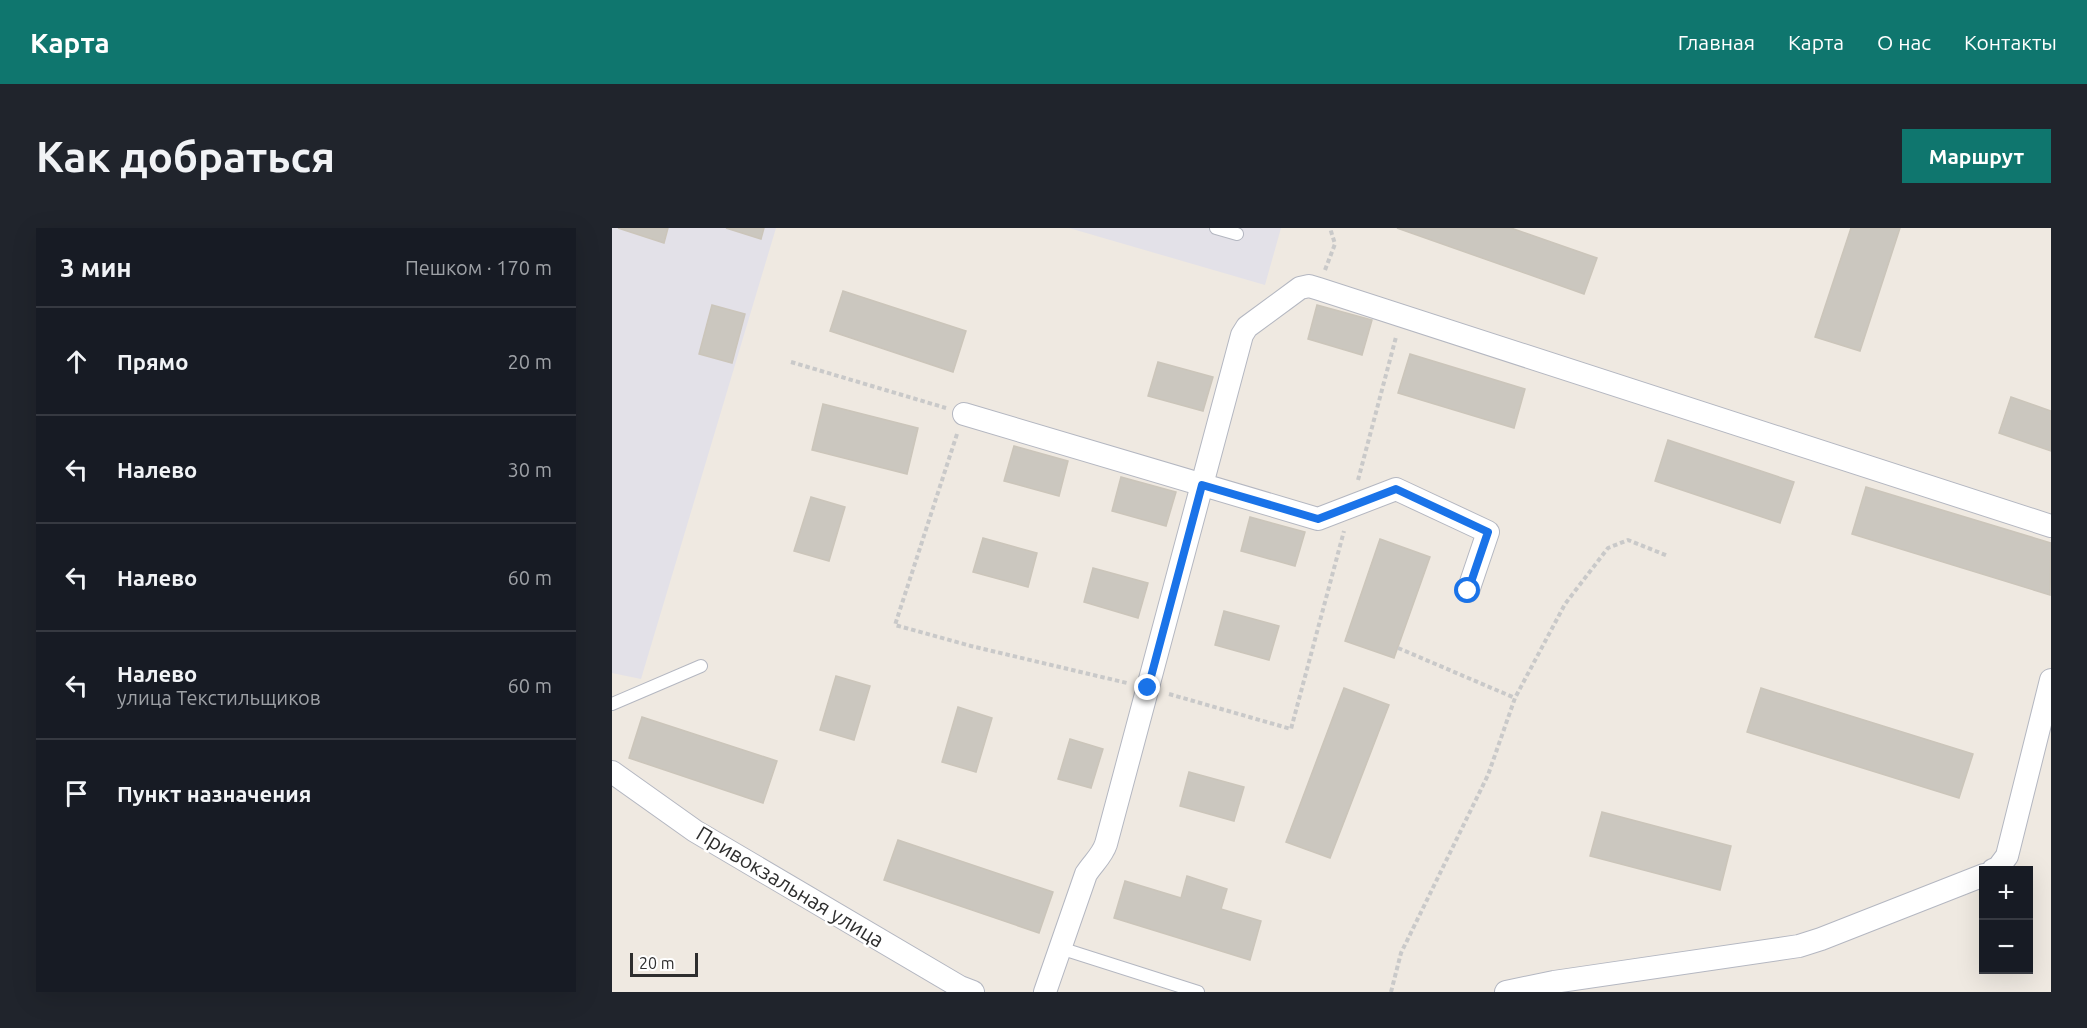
<!DOCTYPE html>
<html lang="ru">
<head>
<meta charset="utf-8">
<style>
	:root { --surface:#171b24; --page:#20242c; --text:#f1f3f6; --muted:#9ea1a6; --line:#363941; --accent:#0f766e }
	body { margin:0; font-family:Ubuntu,sans-serif; background:var(--page); color:var(--text) }
	.controls { position:absolute; right:18px; bottom:18px; display:grid; overflow:hidden; border-radius:0px; box-shadow:0 6px 24px #0002 }
	.controls button { width:54px; height:54px; display:grid; place-items:center; padding:0; border:0; border-bottom:2px solid var(--line); background:var(--surface); color:var(--text); font:30px sans-serif }
	.scale { position:absolute; left:18px; bottom:15px; width:68px; box-sizing:border-box; padding-left:6px; border:3px solid #2e2e2e; border-top:0; font-size:16px; line-height:21px; white-space:nowrap; color:#2e2e2e; -webkit-text-stroke:4px #fff; paint-order:stroke }
	.stop { position:absolute; width:18px; height:18px; margin:-14px; border:4px solid #1a73e8; border-radius:50%; background:#fff }
	.stop.end { background:#1a73e8; border-color:#fff; box-shadow:0 2px 6px #0008 }
	.list { margin:0; padding:0; list-style:none }
	h2 { display:flex; justify-content:space-between; align-items:center; height:78px; margin:0; padding:0 24px; font-size:26px }
	h2 small { font-size:20px; font-weight:400; color:var(--muted) }
	.list li { display:grid; grid-template-columns:39px 1fr auto; gap:18px; align-items:center; box-sizing:border-box; height:108px; padding:0 24px; border-top:2px solid var(--line) }
	.list b { display:block; font-size:22px; white-space:nowrap }
	.list p { margin:0; font-size:20px; white-space:nowrap; color:var(--muted) }
	.list em { font-size:20px; font-style:normal; color:var(--muted) }
	.icon { flex:none; width:33px; height:33px; fill:none; stroke:currentColor; stroke-width:2; stroke-linecap:round; stroke-linejoin:round }
	.map { position:relative; flex:none; width:1439px; height:764px; overflow:hidden; border-radius:0px }
	header { display:flex; align-items:center; gap:36px; box-sizing:border-box; height:84px; padding:0 30px; background:var(--accent); color:#fff }
	header strong { font-size:28px }
	nav { display:flex; gap:33px; margin-inline-start:auto; font-size:21px }
	.intro { display:flex; align-items:center; justify-content:space-between; box-sizing:border-box; height:144px; padding:0 36px }
	h1 { margin:0; font-size:42px }
	.button { padding:15px 27px; border-radius:0px; background:var(--accent); color:#fff; font-size:21px; font-weight:700 }
	main { display:flex; gap:36px; padding:0 36px }
	aside { flex:1; background:var(--surface); border-radius:0px; box-shadow:0 6px 24px #0002 }
	.map>svg:first-child { display:block }
	.industrial { fill:#e3e1e8 }
	.building { fill:#cbc7bf; stroke:#cbc5ba; stroke-width:1.5 }
	.lines { fill:none; stroke-linecap:round; stroke-linejoin:round }
	.lane-casing { stroke:#b4b7c1; stroke-width:14 }
	.street-casing { stroke:#b4b7c1; stroke-width:24 }
	.path { stroke:#c9c9c9; stroke-width:4; stroke-dasharray:4.5 3; stroke-linecap:butt }
	.lane { stroke:#fff; stroke-width:12 }
	.street { stroke:#fff; stroke-width:22 }
	.route { stroke:#1a73e8; stroke-width:8 }
	.labels { text-anchor:middle; stroke-width:5; stroke-linejoin:round; paint-order:stroke }
	.street-label { font-size:21px; fill:#2e2e2e; stroke:#fff }
</style>
</head>
<body>
<header>
<strong>Карта</strong>
<nav><a>Главная</a><a>Карта</a><a>О нас</a><a>Контакты</a></nav>
</header>
<div class="intro"><h1>Как добраться</h1><a class="button">Маршрут</a></div>
<main>
<aside>
<h2>3 мин<small>Пешком · 170 m</small></h2>
<ul class="list">
<li><svg class="icon" aria-label="ahead" viewBox="0 0 24 24"><path d="M12 20V5M6 11l6-6 6 6"/></svg><div><b>Прямо</b></div><em>20 m</em></li>
<li><svg class="icon" aria-label="left" viewBox="0 0 24 24"><path d="M17 20v-9H6M10 6l-5 5 5 5"/></svg><div><b>Налево</b></div><em>30 m</em></li>
<li><svg class="icon" aria-label="left" viewBox="0 0 24 24"><path d="M17 20v-9H6M10 6l-5 5 5 5"/></svg><div><b>Налево</b></div><em>60 m</em></li>
<li><svg class="icon" aria-label="left" viewBox="0 0 24 24"><path d="M17 20v-9H6M10 6l-5 5 5 5"/></svg><div><b>Налево</b><p>улица Текстильщиков</p></div><em>60 m</em></li>
<li><svg class="icon" aria-label="arrive" viewBox="0 0 24 24"><path d="M6 21V4h12l-3 4 3 4H6"/></svg><div><b>Пункт назначения</b></div></li>
</ul>
</aside>
<div class="map">
<svg width="1439" height="764" viewBox="0 0 1439 764">
	<rect width="100%" height="100%" fill="#efe9e1"/>
	<g class="industrial">
		<path d="M 0,0 L 164,0 L 29,451 L 0,445 Z"/>
		<path d="M 457,0 L 669,0 L 653,57 Z"/>
	</g>
	<g class="building">
		<path d="M 6,0 L 56,0 L 52,15 Z"/>
		<path d="M 114,0 L 152,0 L 149,11 Z"/>
		<path d="M 785,0 L 899,0 L 985,30 L 972,66 Z"/>
		<path d="M 1239,0 L 1288,0 L 1248,123 L 1203,109 Z"/>
		<path d="M 231,63 L 354,103 L 341,144 L 218,103 Z"/>
		<path d="M 100,77 L 133,86 L 120,135 L 87,126 Z"/>
		<path d="M 705,77 L 760,92 L 750,127 L 696,111 Z"/>
		<path d="M 798,126 L 913,161 L 902,200 L 786,165 Z"/>
		<path d="M 546,134 L 601,149 L 591,183 L 536,168 Z"/>
		<path d="M 1399,169 L 1439,183 L 1439,223 L 1387,205 Z"/>
		<path d="M 211,176 L 306,200 L 295,246 L 200,222 Z"/>
		<path d="M 1056,212 L 1182,254 L 1168,295 L 1043,253 Z"/>
		<path d="M 402,218 L 456,233 L 447,268 L 392,253 Z"/>
		<path d="M 509,249 L 564,264 L 554,298 L 500,283 Z"/>
		<path d="M 1254,259 L 1439,315 L 1438,367 L 1240,306 Z"/>
		<path d="M 199,269 L 233,279 L 217,333 L 182,323 Z"/>
		<path d="M 638,289 L 693,304 L 683,338 L 629,323 Z"/>
		<path d="M 371,310 L 425,325 L 416,359 L 361,344 Z"/>
		<path d="M 768,311 L 818,329 L 782,430 L 733,413 Z"/>
		<path d="M 481,340 L 536,355 L 526,390 L 472,374 Z"/>
		<path d="M 612,383 L 667,398 L 657,432 L 603,417 Z"/>
		<path d="M 224,448 L 258,458 L 242,512 L 208,502 Z"/>
		<path d="M 732,460 L 777,477 L 718,630 L 674,614 Z"/>
		<path d="M 1149,460 L 1361,526 L 1347,570 L 1135,504 Z"/>
		<path d="M 346,479 L 380,490 L 364,544 L 330,534 Z"/>
		<path d="M 30,489 L 165,533 L 151,575 L 17,530 Z"/>
		<path d="M 458,511 L 491,521 L 479,560 L 446,551 Z"/>
		<path d="M 577,544 L 632,559 L 622,593 L 568,578 Z"/>
		<path d="M 990,584 L 1119,618 L 1108,662 L 978,628 Z"/>
		<path d="M 286,612 L 441,664 L 427,705 L 272,652 Z"/>
		<path d="M 575,648 L 615,661 L 609,681 L 649,693 L 638,732 L 502,690 L 513,653 L 569,670 Z"/>
	</g>
	<g class="lines">
		<defs>
			<g id="lane">
				<path d="M 604,0 L 625,6"/>
				<path d="M 0,476 L 89,438"/>
				<path d="M 448,720 L 586,764"/>
			</g>
			<g id="street">
				<path d="M 352,186 L 706,291 L 784,261 L 876,304 L 856,363"/>
				<path d="M 0,544 L 83,603 L 348,759 L 361,764"/>
				<path d="M 1381,642 L 1386,640 L 1395,628 L 1439,452"/>
				<path d="M 433,764 L 474,646 C 481,635 490,628 494,616 L 630,107 L 635,99 L 688,60 L 697,58 L 707,61 L 1439,298"/>
				<path d="M 894,764 L 942,754 L 1187,718 L 1209,711 L 1372,647"/>
			</g>
		</defs>
		<use href="#lane" class="lane-casing"/>
		<use href="#street" class="street-casing"/>
		<g class="path">
			<path d="M 713,42 L 723,16 L 718,0"/>
			<path d="M 179,134 L 334,180"/>
			<path d="M 345,206 L 283,397 L 359,418 L 515,455"/>
			<path d="M 746,252 L 784,109"/>
			<path d="M 786,420 L 903,470"/>
			<path d="M 557,466 L 679,501 L 732,303"/>
			<path d="M 779,764 L 789,725 L 876,547 L 903,470 L 953,376 L 996,320 L 1016,312 L 1056,328"/>
		</g>
		<use href="#lane" class="lane"/>
		<use href="#street" class="street"/>
	</g>
	<g class="lines">
		<path class="route" d="M 536,460 L 590,257 L 706,291 L 784,261 L 876,304 L 856,363"/>
	</g>
	<g class="labels">
		<g class="street-label">
			<text transform="translate(178 659) rotate(31)" y="7">Привокзальная улица</text>
		</g>
	</g>
</svg>
<div class="controls">
<button>+</button>
<button>−</button>
</div>
<div class="scale">20 m</div>
<div class="stop" style="left:856px;top:363px"></div>
<div class="stop end" style="left:536px;top:460px"></div>
</div>
</main>
</body>
</html>
